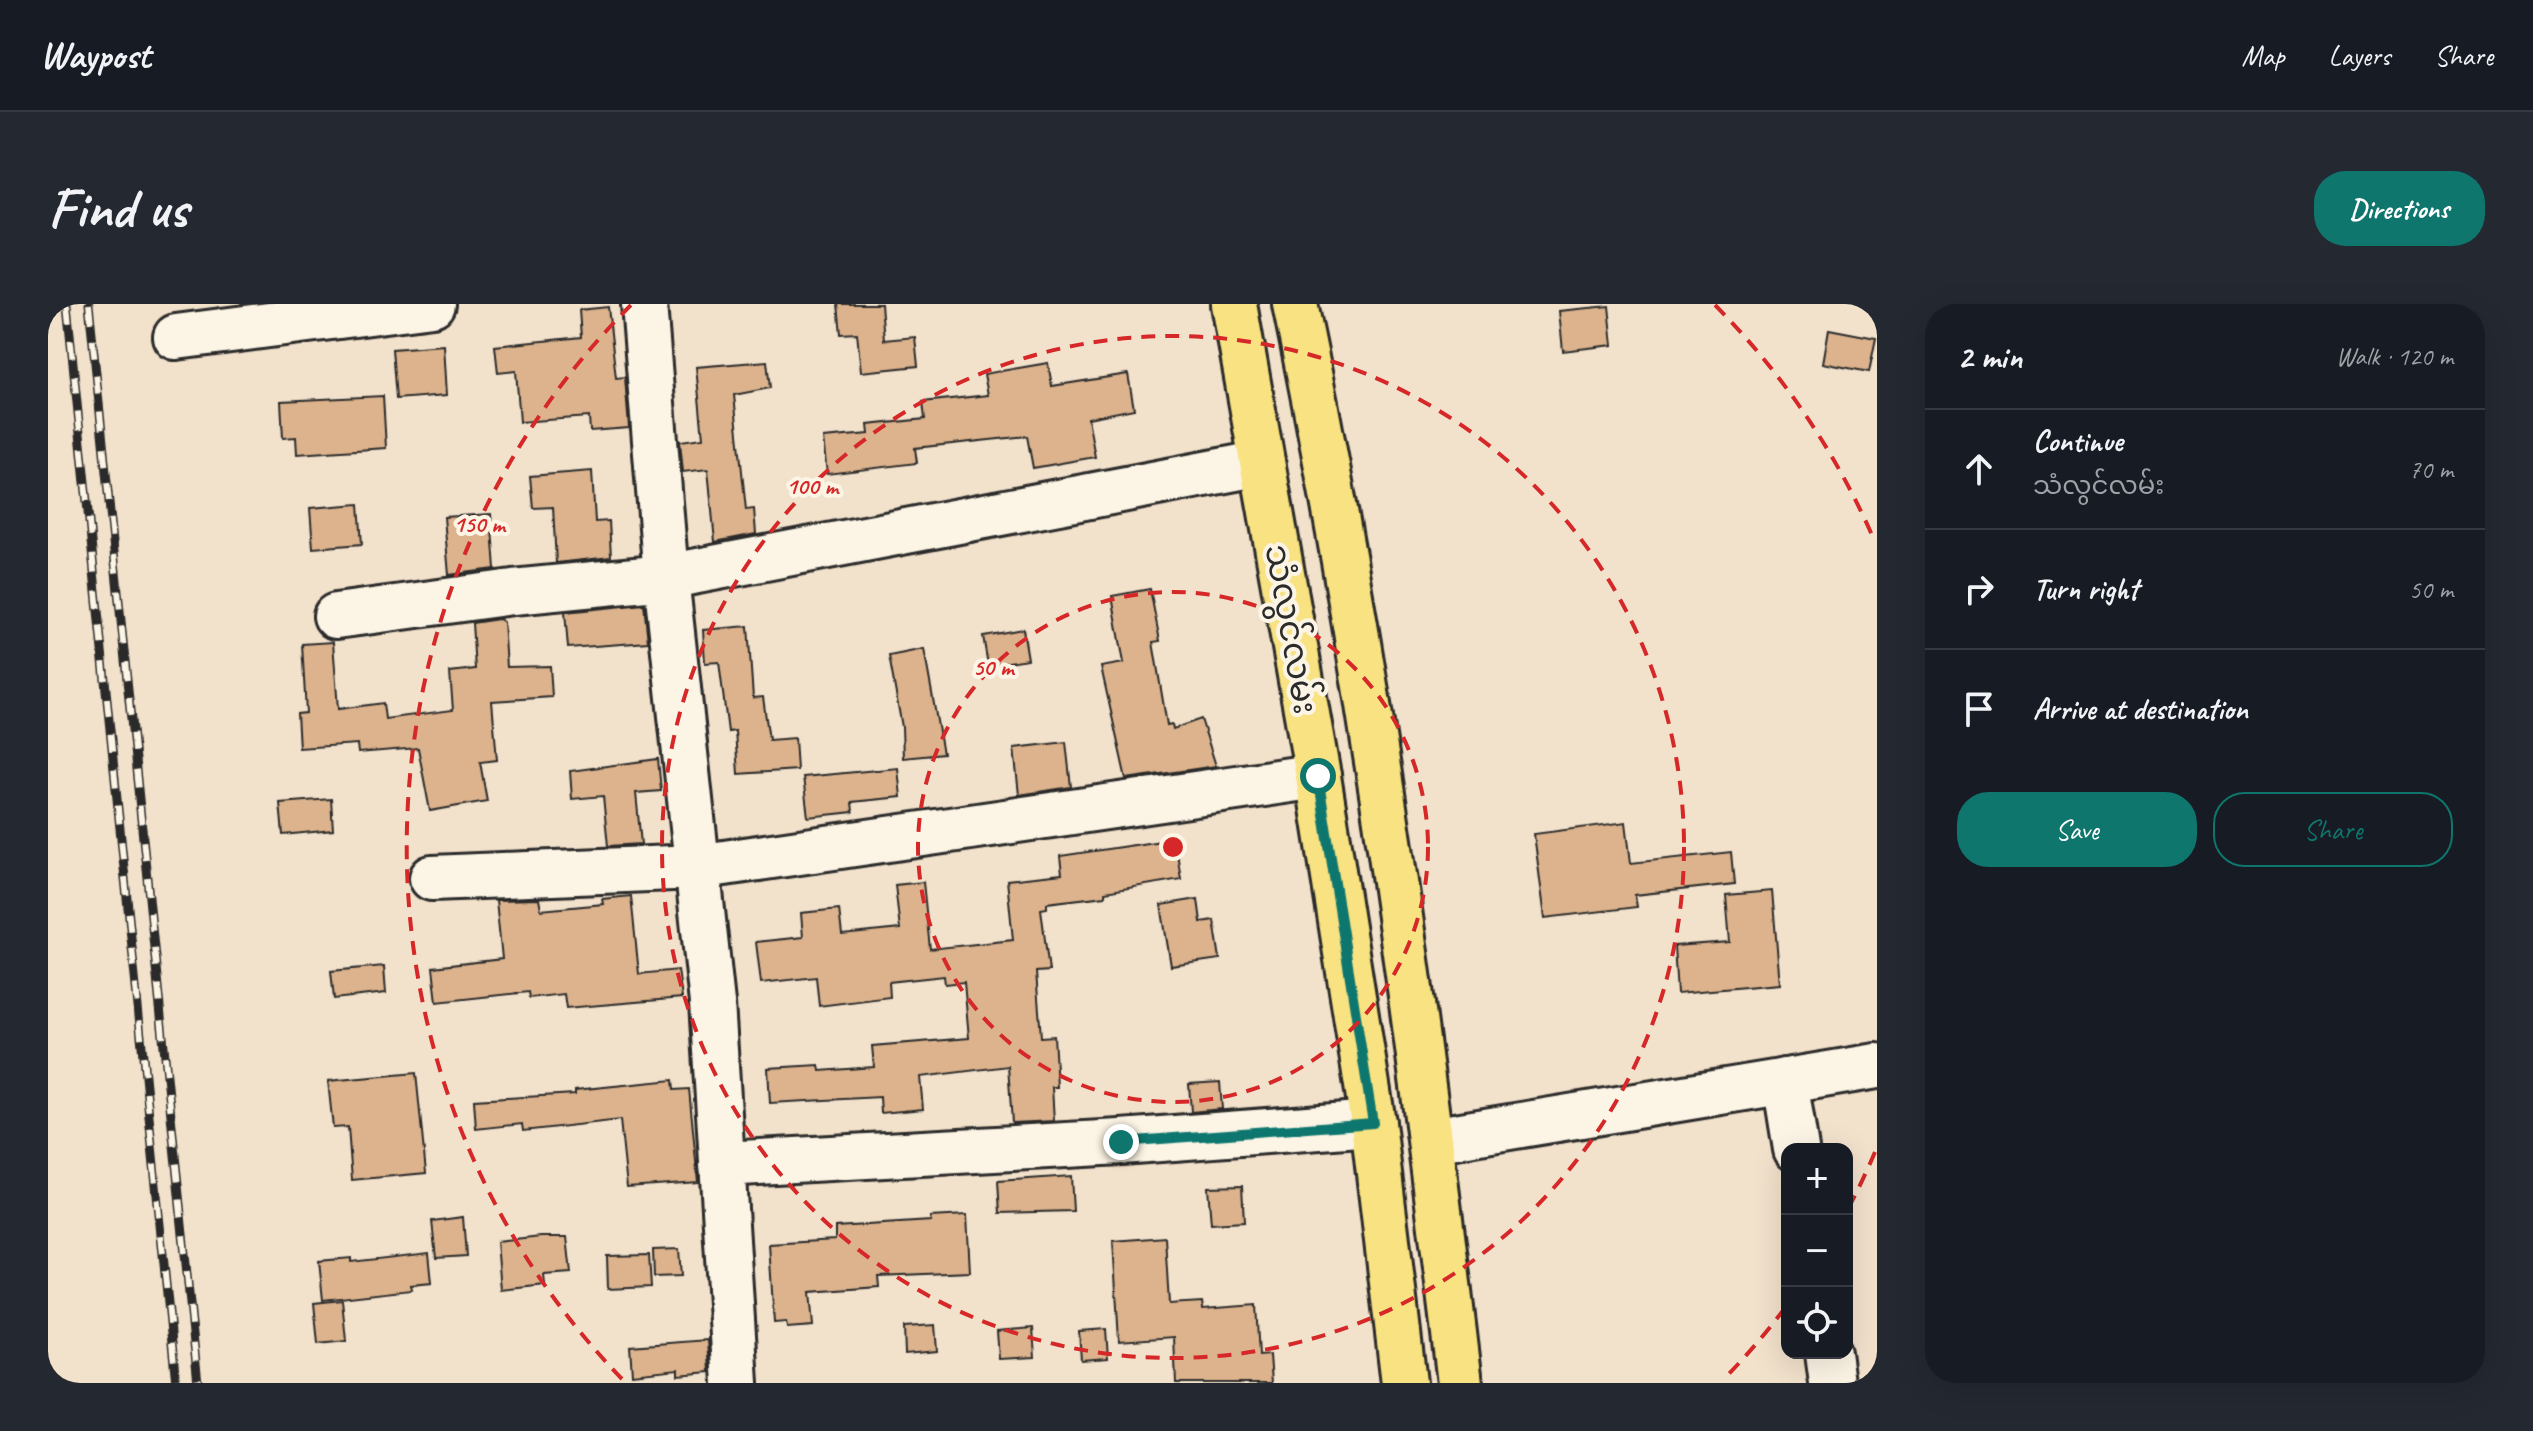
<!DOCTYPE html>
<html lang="en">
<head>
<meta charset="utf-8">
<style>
	:root { --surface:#171b24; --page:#242831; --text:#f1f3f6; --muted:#9ea1a6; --line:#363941; --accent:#0f766e }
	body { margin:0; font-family:Caveat,"Noto Sans Myanmar",sans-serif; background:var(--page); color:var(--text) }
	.controls { position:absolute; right:24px; bottom:24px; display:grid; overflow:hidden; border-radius:16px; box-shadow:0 8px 32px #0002 }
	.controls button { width:72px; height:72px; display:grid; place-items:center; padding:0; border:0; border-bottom:2px solid var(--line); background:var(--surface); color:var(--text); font:40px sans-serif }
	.stop { position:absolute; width:24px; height:24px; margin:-18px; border:6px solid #0f766e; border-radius:50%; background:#fff }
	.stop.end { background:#0f766e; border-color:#fff; box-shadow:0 2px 8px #0008 }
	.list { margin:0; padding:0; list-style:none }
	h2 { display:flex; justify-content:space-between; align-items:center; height:104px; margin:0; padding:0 32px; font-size:34px }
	h2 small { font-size:26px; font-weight:400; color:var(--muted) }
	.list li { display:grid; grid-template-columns:52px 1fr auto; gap:24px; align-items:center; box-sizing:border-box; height:120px; padding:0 32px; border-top:2px solid var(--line) }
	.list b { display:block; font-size:30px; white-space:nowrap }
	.list p { margin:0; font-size:26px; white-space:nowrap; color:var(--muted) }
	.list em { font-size:26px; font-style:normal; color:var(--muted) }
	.actions { display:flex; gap:16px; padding:24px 32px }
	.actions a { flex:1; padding:18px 0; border:2px solid var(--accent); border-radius:32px; text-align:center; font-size:28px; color:var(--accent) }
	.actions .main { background:var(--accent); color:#fff }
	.icon { flex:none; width:44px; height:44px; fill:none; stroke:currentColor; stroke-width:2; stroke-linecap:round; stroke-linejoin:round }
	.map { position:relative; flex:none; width:1829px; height:1079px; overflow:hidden; border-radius:32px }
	header { display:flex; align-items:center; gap:48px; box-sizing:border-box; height:112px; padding:0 40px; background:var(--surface); border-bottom:2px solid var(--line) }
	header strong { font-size:38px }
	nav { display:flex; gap:44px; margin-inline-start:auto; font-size:28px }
	.intro { display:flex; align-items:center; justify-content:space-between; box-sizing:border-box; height:192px; padding:0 48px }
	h1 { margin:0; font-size:56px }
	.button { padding:20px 36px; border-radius:32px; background:var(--accent); color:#fff; font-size:28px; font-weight:700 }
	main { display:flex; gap:48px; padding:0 48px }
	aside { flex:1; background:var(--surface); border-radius:32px; box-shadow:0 8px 32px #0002 }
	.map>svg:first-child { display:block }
	.building { fill:#dcb38d; stroke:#2b2b2b; stroke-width:2 }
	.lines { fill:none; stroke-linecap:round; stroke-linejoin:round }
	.minor-casing { stroke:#2b2b2b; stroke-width:50 }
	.major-casing { stroke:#2b2b2b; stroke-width:50 }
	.minor { stroke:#fcf5e5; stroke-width:44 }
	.major { stroke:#f8e281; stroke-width:44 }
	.rail-casing { stroke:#2b2b2b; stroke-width:9 }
	.rail { stroke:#fcf5e5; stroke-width:6; stroke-dasharray:18; stroke-linecap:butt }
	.route { stroke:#0f766e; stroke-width:10 }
	.ring { fill:none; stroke:#d62828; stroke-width:4; stroke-dasharray:14 10 }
	.labels { text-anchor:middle; stroke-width:8; stroke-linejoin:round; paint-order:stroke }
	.street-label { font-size:34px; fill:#2b2b2b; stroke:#fcf5e5 }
	.centre { fill:#d62828; stroke:#fcf5e5; stroke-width:4 }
	.ring-label { font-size:24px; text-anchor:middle; font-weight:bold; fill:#d62828; stroke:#fcf5e5; stroke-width:8; stroke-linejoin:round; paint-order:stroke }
</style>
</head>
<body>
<header>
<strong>Waypost</strong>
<nav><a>Map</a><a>Layers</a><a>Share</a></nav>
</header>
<div class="intro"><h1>Find us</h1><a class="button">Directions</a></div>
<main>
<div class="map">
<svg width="1829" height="1079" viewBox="0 0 1829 1079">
	<rect width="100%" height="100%" fill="#f2e1cb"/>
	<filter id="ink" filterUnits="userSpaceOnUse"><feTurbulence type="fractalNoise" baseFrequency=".0125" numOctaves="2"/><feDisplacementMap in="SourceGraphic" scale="16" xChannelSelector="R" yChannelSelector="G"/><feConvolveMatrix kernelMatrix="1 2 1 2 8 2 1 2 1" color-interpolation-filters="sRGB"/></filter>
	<g filter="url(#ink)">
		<g class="building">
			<path d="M 790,0 L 833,0 L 836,36 L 867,33 L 870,62 L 813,68 L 809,29 L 793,30 Z"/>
			<path d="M 1561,2 L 1565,41 L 1515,47 L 1511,7 Z"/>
			<path d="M 560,3 L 568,74 L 577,73 L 581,124 L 542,127 L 541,113 L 472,118 L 468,67 L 450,69 L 447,42 L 533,33 L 531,6 Z"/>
			<path d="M 1781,25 L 1828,34 L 1821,68 L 1775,59 Z"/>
			<path d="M 396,41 L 399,91 L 348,95 L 344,45 Z"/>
			<path d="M 719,57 L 722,84 L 686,91 L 698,206 L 706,205 L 708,230 L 667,238 L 660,165 L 635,168 L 632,137 L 655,134 L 648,63 Z"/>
			<path d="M 1000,59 L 1004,82 L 1080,70 L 1086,105 L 1040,114 L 1047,153 L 985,164 L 979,132 L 867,144 L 869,159 L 779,170 L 775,134 L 821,130 L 820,121 L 877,115 L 875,98 L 940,91 L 936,70 Z"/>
			<path d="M 335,92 L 338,144 L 249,150 L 248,133 L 235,134 L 233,97 Z"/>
			<path d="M 544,167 L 547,218 L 561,217 L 563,253 L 508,259 L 505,203 L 485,204 L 482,172 Z"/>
			<path d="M 311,200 L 314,240 L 265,244 L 262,204 Z"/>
			<path d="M 443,210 L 447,265 L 401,271 L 396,213 Z"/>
			<path d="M 1102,285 L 1112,337 L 1105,338 L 1119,421 L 1124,420 L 1125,425 L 1153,415 L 1168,462 L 1078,475 L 1053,363 L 1076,359 L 1064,292 Z"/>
			<path d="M 596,300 L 600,338 L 520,344 L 517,308 Z"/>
			<path d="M 451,315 L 456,318 L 459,363 L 502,362 L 504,393 L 444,397 L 449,456 L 432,458 L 439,497 L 382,507 L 370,444 L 310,449 L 309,440 L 251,444 L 249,410 L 258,409 L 254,340 L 285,338 L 290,405 L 335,399 L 337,415 L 405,406 L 402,368 L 427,365 L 424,319 Z"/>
			<path d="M 700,322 L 705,394 L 715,393 L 721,436 L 747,434 L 749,466 L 690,470 L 687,427 L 680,428 L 671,358 L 657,359 L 655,326 Z"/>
			<path d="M 975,325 L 980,355 L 940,361 L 935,332 Z"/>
			<path d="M 876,345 L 895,450 L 855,454 L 854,423 L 841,352 Z"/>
			<path d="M 1018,438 L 1023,483 L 971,491 L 966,444 Z"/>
			<path d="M 610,455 L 613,487 L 588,489 L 593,540 L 560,542 L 555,492 L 524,495 L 522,467 Z"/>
			<path d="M 850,464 L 853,493 L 804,498 L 805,508 L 760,513 L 755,473 Z"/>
			<path d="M 283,495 L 285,526 L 235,531 L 232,499 Z"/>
			<path d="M 1578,518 L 1583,559 L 1683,548 L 1686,580 L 1587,591 L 1589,603 L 1497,614 L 1486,530 Z"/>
			<path d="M 1127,535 L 1133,575 L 1057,588 L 1057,592 L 999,599 L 999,604 L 993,605 L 1001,667 L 988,668 L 993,733 L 1006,732 L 1009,783 L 1004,783 L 1006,817 L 964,819 L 960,762 L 872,773 L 875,805 L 833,809 L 832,793 L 722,799 L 720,764 L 771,761 L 772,767 L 826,763 L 824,742 L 921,734 L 916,678 L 897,680 L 896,672 L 841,678 L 842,693 L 771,702 L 768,673 L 713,679 L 708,638 L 755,633 L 753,609 L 791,605 L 794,631 L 852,625 L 847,581 L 875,578 L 882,645 L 965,636 L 959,576 L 1014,570 L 1012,552 Z"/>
			<path d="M 1724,587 L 1732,680 L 1629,689 L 1626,642 L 1682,638 L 1678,591 Z"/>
			<path d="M 583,592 L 591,670 L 630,666 L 634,694 L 518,704 L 516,690 L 481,694 L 480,688 L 389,698 L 385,663 L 454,655 L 448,596 L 491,595 L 493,606 L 555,600 L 554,595 Z"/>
			<path d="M 1150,595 L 1153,618 L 1166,616 L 1172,655 L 1123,662 L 1113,601 Z"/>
			<path d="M 336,662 L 338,689 L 286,695 L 283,667 Z"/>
			<path d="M 368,769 L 378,869 L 304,876 L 300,823 L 285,824 L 280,777 Z"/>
			<path d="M 625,776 L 626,786 L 641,785 L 650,878 L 579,883 L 572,816 L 475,827 L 474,820 L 428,825 L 426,796 L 527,790 L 527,786 Z"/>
			<path d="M 1172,778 L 1174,805 L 1143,808 L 1141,780 Z"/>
			<path d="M 1023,872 L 1025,907 L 952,909 L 950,877 Z"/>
			<path d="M 1194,882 L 1196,918 L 1163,920 L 1160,883 Z"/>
			<path d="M 919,911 L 922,968 L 830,972 L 831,983 L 762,988 L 765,1022 L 739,1024 L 738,1018 L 726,1019 L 721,940 L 787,936 L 787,923 L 883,917 L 882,913 Z"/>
			<path d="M 415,913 L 418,952 L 388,954 L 384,917 Z"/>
			<path d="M 493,933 L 519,933 L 523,969 L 496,971 L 497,981 L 453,986 L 449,938 Z"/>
			<path d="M 1117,933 L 1121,1000 L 1154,998 L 1155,1005 L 1208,1001 L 1211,1052 L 1222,1051 L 1224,1079 L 1128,1079 L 1126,1033 L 1071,1037 L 1065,937 Z"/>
			<path d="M 631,945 L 633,972 L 606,973 L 605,946 Z"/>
			<path d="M 381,949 L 384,979 L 363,981 L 364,986 L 275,996 L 271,957 L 303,954 L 303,958 Z"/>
			<path d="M 601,951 L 603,983 L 560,985 L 559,952 Z"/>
			<path d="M 294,996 L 298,1037 L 270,1040 L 266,999 Z"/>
			<path d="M 887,1021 L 889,1047 L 857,1050 L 856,1023 Z"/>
			<path d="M 985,1024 L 987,1053 L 951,1055 L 949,1027 Z"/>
			<path d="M 1058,1025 L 1060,1054 L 1033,1056 L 1031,1027 Z"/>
			<path d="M 660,1036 L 662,1068 L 630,1071 L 630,1065 L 584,1070 L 582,1042 Z"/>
		</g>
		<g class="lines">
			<defs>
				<g id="minor">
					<path d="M 596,0 L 618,273 L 664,699 L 688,1079"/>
					<path d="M 128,33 L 384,0"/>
					<path d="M 288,312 L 465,288 L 618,273 L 1214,159"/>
					<path d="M 384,574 L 649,563 L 1270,472"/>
					<path d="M 1737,777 L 1748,845"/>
					<path d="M 1383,836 L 1829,762"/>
					<path d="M 674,860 L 1073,838 L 1325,819"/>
					<path d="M 1780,1049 L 1784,1079"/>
				</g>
				<g id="major">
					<path d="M 1186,0 L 1270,472 L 1325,819 L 1356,1079"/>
					<path d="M 1247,0 C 1321,356 1369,718 1412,1079"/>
				</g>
			</defs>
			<use href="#minor" class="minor-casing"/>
			<use href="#major" class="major-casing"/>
			<use href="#minor" class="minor"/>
			<use href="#major" class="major"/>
			<defs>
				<g id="rail">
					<path d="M 19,0 L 128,1079"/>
					<path d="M 41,0 L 150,1079"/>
				</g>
			</defs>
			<use href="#rail" class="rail-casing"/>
			<use href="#rail" class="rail"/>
		</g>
	</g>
	<g class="lines" filter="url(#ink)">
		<path class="route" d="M 1073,838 L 1325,819 L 1270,472"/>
	</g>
	<g class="ring">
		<circle cx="1125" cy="543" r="255"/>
		<circle cx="1125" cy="543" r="511"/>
		<path d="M1827 848A766 766 0 0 1 1801 903M1737 1004A766 766 0 0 1 1676 1075M574 1075A766 766 0 0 1 583 1M1667 1A766 766 0 0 1 1827 238"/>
	</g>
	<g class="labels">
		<g class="street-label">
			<text transform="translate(1244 325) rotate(80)" y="12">သံလွင်လမ်း</text>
		</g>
	</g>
	<circle cx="1125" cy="543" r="12" class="centre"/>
	<g class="ring-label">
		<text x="764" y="190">100 m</text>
		<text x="431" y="228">150 m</text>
		<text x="945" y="371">50 m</text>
	</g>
</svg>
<div class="controls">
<button>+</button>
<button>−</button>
<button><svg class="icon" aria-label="locate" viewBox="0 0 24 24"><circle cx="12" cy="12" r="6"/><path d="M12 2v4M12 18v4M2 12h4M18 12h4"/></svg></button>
</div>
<div class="stop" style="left:1270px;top:472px"></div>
<div class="stop end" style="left:1073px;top:838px"></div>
</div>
<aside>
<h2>2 min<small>Walk · 120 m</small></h2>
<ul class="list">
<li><svg class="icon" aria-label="ahead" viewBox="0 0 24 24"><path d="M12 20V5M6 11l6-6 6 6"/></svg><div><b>Continue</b><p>သံလွင်လမ်း</p></div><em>70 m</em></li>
<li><svg class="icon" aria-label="right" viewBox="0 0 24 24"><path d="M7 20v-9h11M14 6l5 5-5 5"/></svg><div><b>Turn right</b></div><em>50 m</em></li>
<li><svg class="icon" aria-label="arrive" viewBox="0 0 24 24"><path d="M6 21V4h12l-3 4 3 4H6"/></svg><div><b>Arrive at destination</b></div></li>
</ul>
<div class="actions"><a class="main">Save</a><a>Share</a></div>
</aside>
</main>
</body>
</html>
